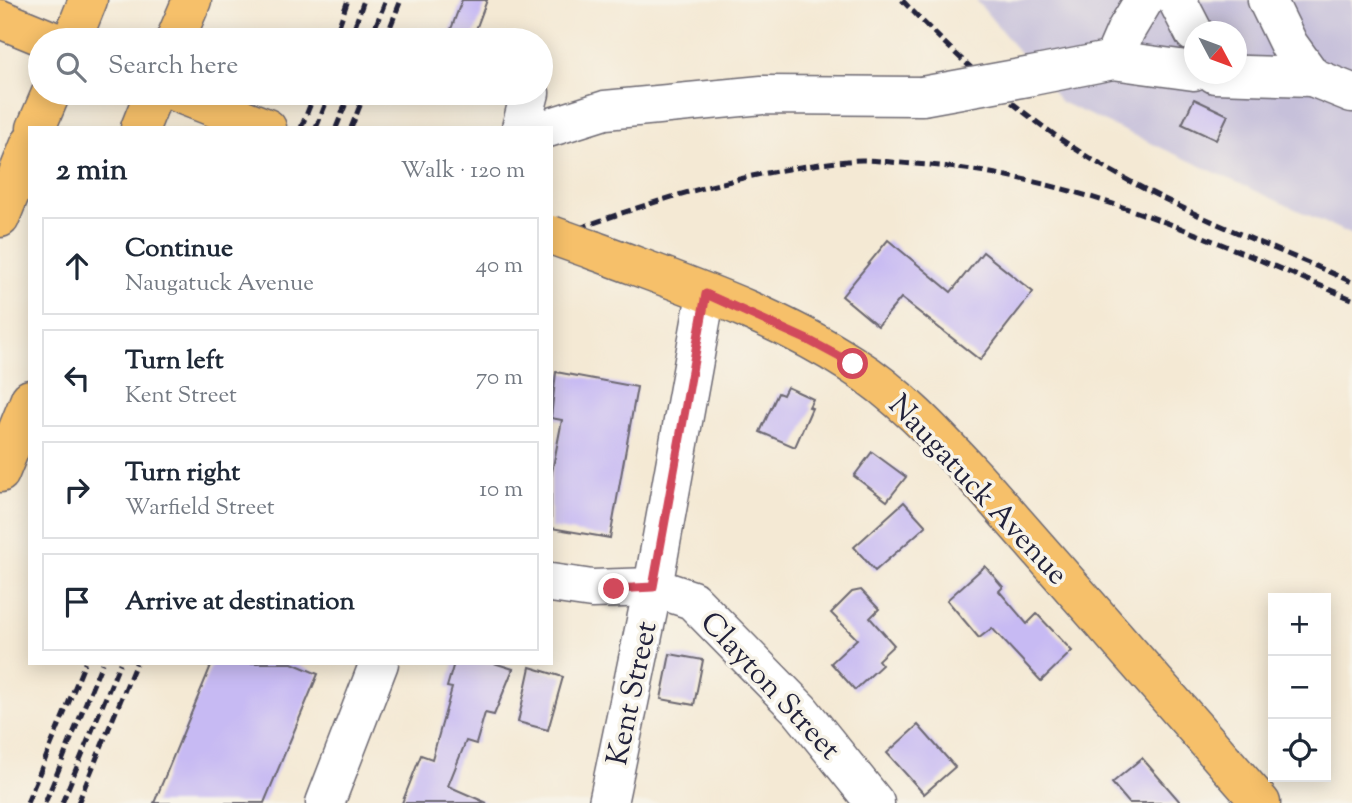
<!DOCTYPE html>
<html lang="en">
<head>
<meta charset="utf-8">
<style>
	:root { --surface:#fff; --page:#f2f2f3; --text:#1f2937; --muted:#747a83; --line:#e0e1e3 }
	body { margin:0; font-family:"Sorts Mill Goudy",serif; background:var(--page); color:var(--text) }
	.controls { position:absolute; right:21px; bottom:21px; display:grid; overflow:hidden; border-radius:0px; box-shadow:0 4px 18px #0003 }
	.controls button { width:63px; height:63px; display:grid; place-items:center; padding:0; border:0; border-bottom:2px solid var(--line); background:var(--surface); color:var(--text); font:35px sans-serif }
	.compass { position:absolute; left:1184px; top:21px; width:63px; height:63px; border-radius:50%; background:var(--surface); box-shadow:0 4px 18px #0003; rotate:131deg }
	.stop { position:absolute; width:21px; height:21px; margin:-16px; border:5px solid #d1495b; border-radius:50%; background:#fff }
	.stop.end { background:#d1495b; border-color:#fff; box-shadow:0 2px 7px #0008 }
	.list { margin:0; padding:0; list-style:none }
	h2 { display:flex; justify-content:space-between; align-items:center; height:91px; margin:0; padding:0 28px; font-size:30px }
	h2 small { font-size:23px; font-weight:400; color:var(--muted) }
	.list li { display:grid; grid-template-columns:46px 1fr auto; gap:21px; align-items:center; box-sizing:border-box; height:98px; margin:0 14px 14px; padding:0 14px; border:2px solid var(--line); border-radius:0px }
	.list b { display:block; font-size:26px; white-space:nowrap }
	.list p { margin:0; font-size:23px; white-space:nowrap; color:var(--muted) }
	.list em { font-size:23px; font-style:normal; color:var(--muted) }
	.icon { flex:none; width:38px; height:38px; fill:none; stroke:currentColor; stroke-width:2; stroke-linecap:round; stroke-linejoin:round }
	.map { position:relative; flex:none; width:1352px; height:803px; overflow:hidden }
	.search { position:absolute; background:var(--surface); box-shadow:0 4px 18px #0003; left:28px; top:28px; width:525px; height:77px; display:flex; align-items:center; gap:18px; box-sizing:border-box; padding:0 24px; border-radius:38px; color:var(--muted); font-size:26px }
	.panel { position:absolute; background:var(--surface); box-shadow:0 4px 18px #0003; left:28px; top:126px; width:525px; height:539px; border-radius:0px }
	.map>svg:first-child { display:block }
	.industrial { fill:#c6c0da; fill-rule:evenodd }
	.building { fill:#c7baf3 }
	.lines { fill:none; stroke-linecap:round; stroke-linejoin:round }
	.minor-casing { stroke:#6c6871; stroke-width:41 }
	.major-casing { stroke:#6c6871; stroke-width:41 }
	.highway-casing { stroke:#6c6871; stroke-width:41 }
	.minor { stroke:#fff; stroke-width:38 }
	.major { stroke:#f6c06b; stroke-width:38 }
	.highway { stroke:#f6c06b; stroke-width:38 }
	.rail { stroke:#22223b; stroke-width:5; stroke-dasharray:10 5; stroke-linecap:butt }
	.minor-bridge-casing { stroke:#6c6871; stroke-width:41; stroke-linecap:butt }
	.major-bridge-casing { stroke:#6c6871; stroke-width:41; stroke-linecap:butt }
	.minor-bridge { stroke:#fff; stroke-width:38 }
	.major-bridge { stroke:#f6c06b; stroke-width:38 }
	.route { stroke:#d1495b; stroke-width:9 }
	.labels { text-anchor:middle; stroke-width:7; stroke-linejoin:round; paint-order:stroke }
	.street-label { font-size:30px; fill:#22223b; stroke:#f7f3e8 }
</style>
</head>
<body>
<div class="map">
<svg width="1352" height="803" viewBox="0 0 1352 803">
	<rect width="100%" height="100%" fill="#f7f3e8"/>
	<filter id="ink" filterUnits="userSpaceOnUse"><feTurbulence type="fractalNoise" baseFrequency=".0143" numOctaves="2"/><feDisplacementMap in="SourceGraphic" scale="14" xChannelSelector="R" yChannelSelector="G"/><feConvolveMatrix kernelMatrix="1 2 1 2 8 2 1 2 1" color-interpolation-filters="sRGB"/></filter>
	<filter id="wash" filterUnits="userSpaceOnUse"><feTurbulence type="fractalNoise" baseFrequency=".00686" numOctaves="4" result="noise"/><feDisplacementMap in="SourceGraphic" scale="28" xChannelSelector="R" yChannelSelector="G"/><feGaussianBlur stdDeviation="1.57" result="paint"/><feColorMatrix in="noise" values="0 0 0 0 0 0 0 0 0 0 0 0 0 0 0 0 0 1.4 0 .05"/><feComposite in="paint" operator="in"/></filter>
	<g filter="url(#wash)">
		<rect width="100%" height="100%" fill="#f4e9d4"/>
		<path class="industrial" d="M 976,0 L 1352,0 L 1352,235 L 1061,102 ZM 1194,32 L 1236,32 L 1236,74 L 1194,74 Z"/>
		<g id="blocks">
			<g class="building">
				<path d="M 462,0 L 487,0 L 472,40 L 447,40 Z"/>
				<path d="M 1194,99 L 1228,115 L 1216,140 L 1182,124 Z"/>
				<path d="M 888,240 L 951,292 L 983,252 L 1033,292 L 980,360 L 901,298 L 878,326 L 842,296 Z"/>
				<path d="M 556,372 L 637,387 L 610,538 L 551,528 L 551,477 L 562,420 L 551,418 Z"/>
				<path d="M 787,387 L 813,399 L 809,407 L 812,408 L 795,447 L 760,432 L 778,393 L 783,395 Z"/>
				<path d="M 872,452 L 906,477 L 887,501 L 854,476 Z"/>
				<path d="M 904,502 L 926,526 L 875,571 L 854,547 Z"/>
				<path d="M 985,566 L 1003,587 L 999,591 L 1027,624 L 1037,614 L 1072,651 L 1041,681 L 992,628 L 979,638 L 947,600 Z"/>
				<path d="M 861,590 L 879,609 L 870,618 L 894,645 L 878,660 L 882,665 L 855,690 L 831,663 L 857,639 L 831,613 L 852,592 Z"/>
				<path d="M 670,654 L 703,660 L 694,705 L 661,699 Z"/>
				<path d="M 212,663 L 292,663 L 318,674 L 264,803 L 154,803 Z"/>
				<path d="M 454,663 L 494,663 L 513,669 L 494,715 L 485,713 L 476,744 L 466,741 L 448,786 L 487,803 L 402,803 L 421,755 L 432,759 L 452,688 L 447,687 Z"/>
				<path d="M 530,667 L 563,677 L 548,730 L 518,722 Z"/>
				<path d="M 918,725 L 955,767 L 924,794 L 887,753 Z"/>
				<path d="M 1142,758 L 1181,803 L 1129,803 L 1112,783 Z"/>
			</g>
		</g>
	</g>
	<g filter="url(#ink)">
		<use href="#blocks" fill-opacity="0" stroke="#6c6871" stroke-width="2"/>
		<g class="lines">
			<defs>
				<g id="minor">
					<path d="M 1177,0 L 1194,33"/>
					<path d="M 1267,0 L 1289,45 L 1312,77 L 1352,93"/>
					<path d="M 1113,60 L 1126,30 L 1144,0"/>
					<path d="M 1215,74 L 1312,77"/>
					<path d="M 1032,76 L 1113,60 L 1194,71"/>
					<path d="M 521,128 L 530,93"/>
					<path d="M 548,128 L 605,110 L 762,95 L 922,96"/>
					<path d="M 551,583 L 592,589 L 653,587 L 692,600 L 800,710 L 875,803"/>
					<path d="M 325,803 L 379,663"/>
					<path d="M 608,803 L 653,587 L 706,294"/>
				</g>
				<g id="major">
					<path d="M 0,19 L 51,40"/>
					<path d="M 177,93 L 267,128"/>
					<path d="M 593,250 C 680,283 773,313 851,364 C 899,394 939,438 977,479 L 1261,803"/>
				</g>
				<g id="highway">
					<path d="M 72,40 L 88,0"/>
					<path d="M 175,40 L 192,0"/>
					<path d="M 36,128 L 51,93"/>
					<path d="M 140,128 L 154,93"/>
					<path d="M 0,218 L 30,144"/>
					<path d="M 0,473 L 30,399"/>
				</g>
			</defs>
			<use href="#minor" class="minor-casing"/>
			<use href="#major" class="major-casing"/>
			<use href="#highway" class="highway-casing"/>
			<use href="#minor" class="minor"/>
			<use href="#major" class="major"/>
			<use href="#highway" class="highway"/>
			<g class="rail">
				<path d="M 902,0 C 958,59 1019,114 1088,157 C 1170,208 1264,243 1352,282"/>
				<path d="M 334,40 L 348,0"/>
				<path d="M 350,40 L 364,0"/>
				<path d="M 370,40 L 386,0"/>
				<path d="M 385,40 L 401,0"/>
				<path d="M 301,128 L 315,93"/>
				<path d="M 316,128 L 330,93"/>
				<path d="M 336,128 L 350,93"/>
				<path d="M 351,128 L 365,93"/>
				<path d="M 551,239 C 647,202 744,171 847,161 C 868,158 893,163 915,164 C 1074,174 1208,239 1352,299"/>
				<path d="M 27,803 L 85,663"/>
				<path d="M 45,803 L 102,663"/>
				<path d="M 62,803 L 120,663"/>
				<path d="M 78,803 L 136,663"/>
			</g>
			<defs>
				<path id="minor-bridge" d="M 922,96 L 1032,76"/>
				<path id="major-bridge" d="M 551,235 L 593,250"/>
			</defs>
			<use href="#minor-bridge" class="minor-bridge-casing"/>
			<use href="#major-bridge" class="major-bridge-casing"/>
			<use href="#minor-bridge" class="minor-bridge"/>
			<use href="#major-bridge" class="major-bridge"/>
		</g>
	</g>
	<g class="lines" filter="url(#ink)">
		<path class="route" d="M 614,589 L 653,587 L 706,294 L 810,341 L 853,364"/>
	</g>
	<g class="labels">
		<g class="street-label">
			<text transform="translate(979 489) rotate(47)" y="10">Naugatuck Avenue</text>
			<text transform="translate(771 685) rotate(47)" y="10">Clayton Street</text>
			<text transform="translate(631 693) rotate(-78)" y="10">Kent Street</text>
		</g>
	</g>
</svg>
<div class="controls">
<button>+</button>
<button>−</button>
<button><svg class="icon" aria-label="locate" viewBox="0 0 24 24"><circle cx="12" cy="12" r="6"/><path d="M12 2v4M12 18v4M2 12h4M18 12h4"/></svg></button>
</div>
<svg class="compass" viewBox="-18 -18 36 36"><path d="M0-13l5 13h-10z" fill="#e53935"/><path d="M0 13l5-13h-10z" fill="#747a83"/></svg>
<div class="stop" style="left:853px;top:364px"></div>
<div class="stop end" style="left:614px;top:589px"></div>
<div class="search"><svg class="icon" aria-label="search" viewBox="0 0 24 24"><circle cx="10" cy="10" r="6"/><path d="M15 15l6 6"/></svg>Search here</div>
<section class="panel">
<h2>2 min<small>Walk · 120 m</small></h2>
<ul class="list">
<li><svg class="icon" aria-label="ahead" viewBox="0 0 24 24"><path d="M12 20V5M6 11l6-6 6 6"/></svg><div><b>Continue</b><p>Naugatuck Avenue</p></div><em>40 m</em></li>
<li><svg class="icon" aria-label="left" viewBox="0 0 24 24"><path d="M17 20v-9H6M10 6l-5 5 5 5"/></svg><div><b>Turn left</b><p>Kent Street</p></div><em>70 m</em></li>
<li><svg class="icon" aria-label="right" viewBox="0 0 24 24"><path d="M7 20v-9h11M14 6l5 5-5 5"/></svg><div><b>Turn right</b><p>Warfield Street</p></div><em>10 m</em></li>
<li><svg class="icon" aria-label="arrive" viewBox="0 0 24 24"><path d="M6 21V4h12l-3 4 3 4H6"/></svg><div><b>Arrive at destination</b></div></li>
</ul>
</section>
</div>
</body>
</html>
